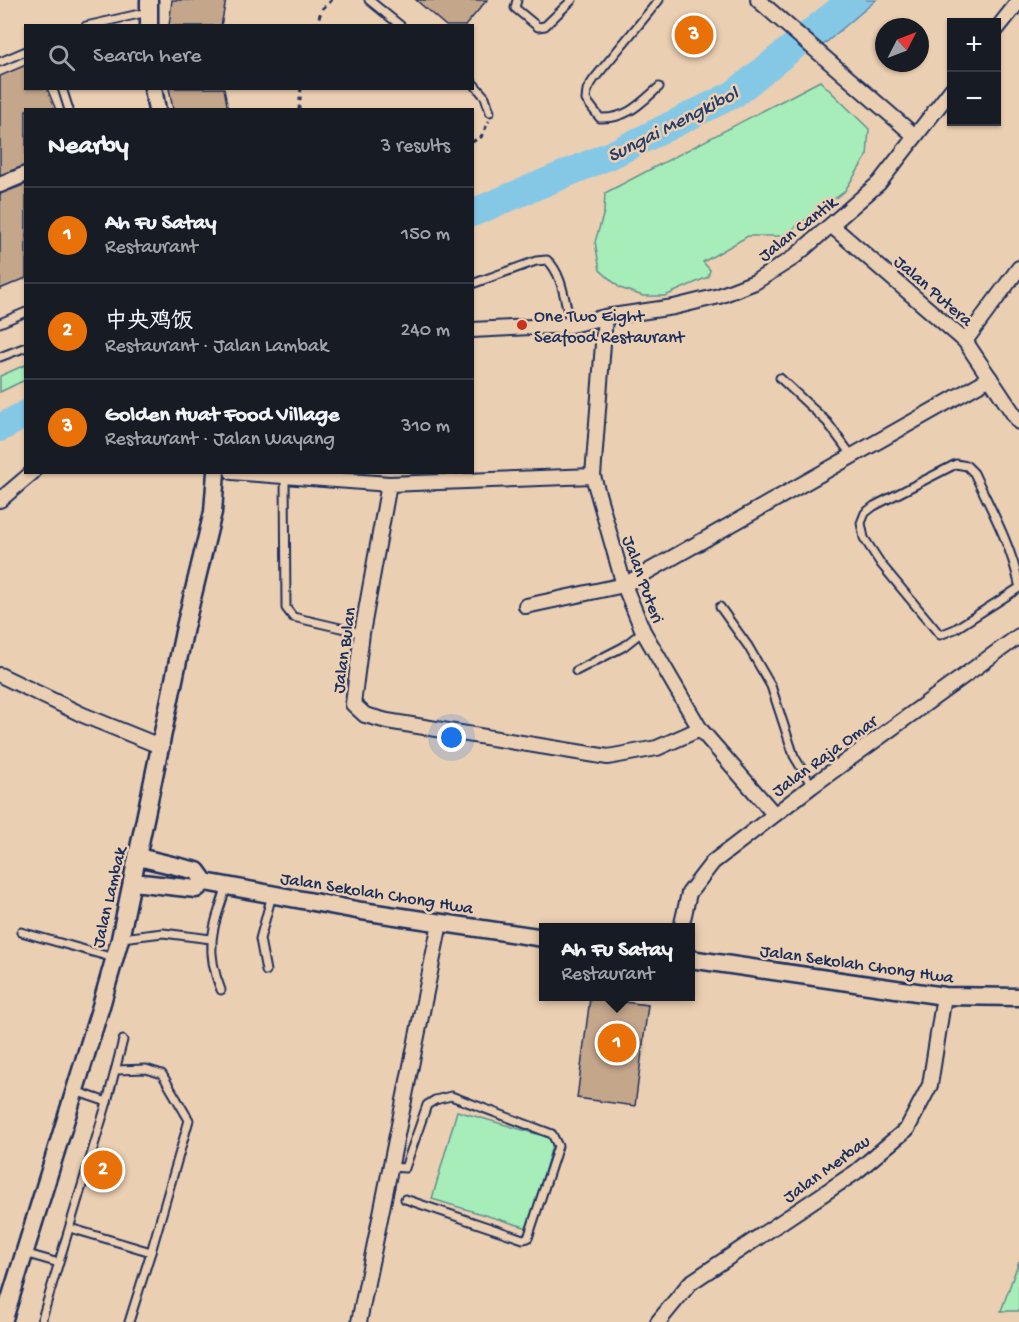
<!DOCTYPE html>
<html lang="en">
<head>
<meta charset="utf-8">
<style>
	:root { --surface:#171b24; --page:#20242c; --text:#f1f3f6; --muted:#9ea1a6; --line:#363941; --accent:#2563eb }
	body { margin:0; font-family:"Gochi Hand","LXGW WenKai TC",sans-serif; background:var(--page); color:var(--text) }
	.controls { position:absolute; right:18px; top:18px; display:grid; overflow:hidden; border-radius:0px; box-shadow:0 2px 4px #0004 }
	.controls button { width:54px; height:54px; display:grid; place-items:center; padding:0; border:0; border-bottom:2px solid var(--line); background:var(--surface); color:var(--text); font:30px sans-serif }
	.compass { position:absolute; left:875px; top:18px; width:54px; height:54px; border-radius:50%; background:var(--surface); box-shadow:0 2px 4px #0004; rotate:48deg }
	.you { position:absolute; left:452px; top:738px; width:21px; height:21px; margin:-15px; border:4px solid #fff; border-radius:50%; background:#1a73e8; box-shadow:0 0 0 9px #1a73e833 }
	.badge { display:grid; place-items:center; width:39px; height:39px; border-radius:50%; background:var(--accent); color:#fff; font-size:20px; font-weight:700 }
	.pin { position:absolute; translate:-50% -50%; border:3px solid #fff; box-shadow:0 2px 6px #0006 }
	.popup { position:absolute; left:539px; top:923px; width:156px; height:78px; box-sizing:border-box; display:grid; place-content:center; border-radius:0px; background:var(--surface); filter:drop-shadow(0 2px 4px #0005); font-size:20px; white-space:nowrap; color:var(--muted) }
	.popup b { font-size:22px; color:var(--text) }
	.popup::after { content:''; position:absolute; left:50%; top:100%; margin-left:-12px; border:12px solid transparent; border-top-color:var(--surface) }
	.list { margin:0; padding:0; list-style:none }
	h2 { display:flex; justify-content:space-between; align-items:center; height:78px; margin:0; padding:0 24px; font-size:26px }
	h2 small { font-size:20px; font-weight:400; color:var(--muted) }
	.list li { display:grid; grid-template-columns:39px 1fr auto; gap:18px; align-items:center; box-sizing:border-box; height:96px; padding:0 24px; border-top:2px solid var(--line) }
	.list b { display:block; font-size:22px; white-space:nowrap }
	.list p { margin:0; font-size:20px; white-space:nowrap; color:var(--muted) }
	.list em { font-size:20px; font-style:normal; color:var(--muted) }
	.icon { flex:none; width:33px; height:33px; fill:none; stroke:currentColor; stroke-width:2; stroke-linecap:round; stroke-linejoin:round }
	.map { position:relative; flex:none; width:1019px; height:1322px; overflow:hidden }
	.search { position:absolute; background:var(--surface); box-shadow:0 2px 4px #0004; left:24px; top:24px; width:450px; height:66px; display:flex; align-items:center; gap:15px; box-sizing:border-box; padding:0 21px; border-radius:0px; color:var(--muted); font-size:22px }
	.panel { position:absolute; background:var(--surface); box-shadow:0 2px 4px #0004; left:24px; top:108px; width:450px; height:366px; border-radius:0px }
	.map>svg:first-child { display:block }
	.green { fill:#a7edba; stroke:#618e8c; stroke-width:1.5 }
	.water { fill:#85c8e6; stroke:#5b8bb0; stroke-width:1.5 }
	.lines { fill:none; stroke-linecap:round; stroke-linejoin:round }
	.river { stroke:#85c8e6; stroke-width:28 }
	.building { fill:#c4a68b; stroke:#1b2f5e; stroke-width:1.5 }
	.service-casing { stroke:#1b2f5e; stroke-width:11 }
	.minor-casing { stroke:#1b2f5e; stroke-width:18 }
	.tertiary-casing { stroke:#1b2f5e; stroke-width:21 }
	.path { stroke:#1b2f5e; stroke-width:3; stroke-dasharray:4.5 4.5; stroke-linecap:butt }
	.service { stroke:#ebcfb2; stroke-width:7 }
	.minor { stroke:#ebcfb2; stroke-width:14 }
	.tertiary { stroke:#ebcfb2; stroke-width:16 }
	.poi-dot { fill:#c8321e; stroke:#ebcfb2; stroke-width:2 }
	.labels { text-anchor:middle; stroke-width:5; stroke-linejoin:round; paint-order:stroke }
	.street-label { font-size:18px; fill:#1b2f5e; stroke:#ebcfb2 }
	.poi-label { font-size:18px; fill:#1b2f5e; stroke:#ebcfb2; text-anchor:start }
	.water-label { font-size:20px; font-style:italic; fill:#263e6c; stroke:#ebcfb2 }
</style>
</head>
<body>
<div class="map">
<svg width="1019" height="1322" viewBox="0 0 1019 1322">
	<rect width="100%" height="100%" fill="#ebcfb2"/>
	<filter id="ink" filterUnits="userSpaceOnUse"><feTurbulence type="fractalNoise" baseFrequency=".0167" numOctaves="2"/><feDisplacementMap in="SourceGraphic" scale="12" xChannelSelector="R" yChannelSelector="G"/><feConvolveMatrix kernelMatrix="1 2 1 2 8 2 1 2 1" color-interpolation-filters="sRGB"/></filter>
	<g filter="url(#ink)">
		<g class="green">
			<path d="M 820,81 L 869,129 L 867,156 L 844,192 L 783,236 L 748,236 L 703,262 L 710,270 L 708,277 L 665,296 L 643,296 L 620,288 L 600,270 L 595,242 L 604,212 L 605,193 Z"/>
			<path d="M 25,365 L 25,380 L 0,392 L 0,376 Z"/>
			<path d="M 457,1111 L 554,1139 L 528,1228 L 432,1199 Z"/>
			<path d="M 1019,1261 L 1019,1311 L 1001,1311 Z"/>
		</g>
		<path class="water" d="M 832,0 L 876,0 L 822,46 L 802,26 Z"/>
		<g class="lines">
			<g class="river">
				<path d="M 472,213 L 613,154 L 734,94 L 852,0"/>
				<path d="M 0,428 L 26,414"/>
			</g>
		</g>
		<g class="building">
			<path d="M 172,0 L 226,0 L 221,26 L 169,26 Z"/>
			<path d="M 416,0 L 487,0 L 465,26 L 446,26 Z"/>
			<path d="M 26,65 L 26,88 L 47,88 L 56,110 L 26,110 L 26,165 L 0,175 L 0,76 Z"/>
			<path d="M 169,88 L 224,88 L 228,110 L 173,110 Z"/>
			<path d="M 26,184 L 26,278 L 0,289 L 0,194 Z"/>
			<path d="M 590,998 L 648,1005 L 635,1106 L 577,1098 Z"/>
		</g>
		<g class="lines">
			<defs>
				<g id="service">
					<path d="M 369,0 L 401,26"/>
					<path d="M 517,0 L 515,8 L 538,27 L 545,26 L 572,0"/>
					<path d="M 86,26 L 148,12"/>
					<path d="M 0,62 L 26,51"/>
					<path d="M 472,82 L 485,97 L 490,112"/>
					<path d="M 659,87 C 640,104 627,119 600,118 L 586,100 L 587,90 L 594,79 L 659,0"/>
					<path d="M 62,88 L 69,110"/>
					<path d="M 472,284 L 536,261 L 547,260 C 563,273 565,305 571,325"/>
					<path d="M 0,323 L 26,312"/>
					<path d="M 0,357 L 26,347"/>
					<path d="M 780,378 L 827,422 L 852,456"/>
					<path d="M 285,476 L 286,608 L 293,617 L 362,633"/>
					<path d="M 1019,584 C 1011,545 991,509 974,473 L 967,466 L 956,464 L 874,506 L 865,513 L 861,523 L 864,538 L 881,564 L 940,635 L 955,629 L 1019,588"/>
					<path d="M 720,607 L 748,646 L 771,686 L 794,756 L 812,786"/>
					<path d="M 576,671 L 623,647 L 643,631"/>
					<path d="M 21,932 L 114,958"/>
					<path d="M 122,938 L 163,933 L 211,939"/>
					<path d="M 266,971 L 260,939 L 272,895"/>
					<path d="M 221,990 C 204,948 213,927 227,886"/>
					<path d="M 107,1102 L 123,1040"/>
					<path d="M 390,1167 L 405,1168 L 427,1105 L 435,1100 L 451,1096 L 552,1134 L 558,1146 L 528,1238 L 523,1239 L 405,1199"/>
					<path d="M 70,1228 L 151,1252 L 189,1120 L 162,1074 L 146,1069 L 116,1070"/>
					<path d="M 24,1253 L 59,1263"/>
					<path d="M 41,1322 L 107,1102 L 75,1091"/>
					<path d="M 129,1322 L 151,1252"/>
				</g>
				<g id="minor">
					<path d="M 758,0 L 915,136"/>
					<path d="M 996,30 L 1019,1"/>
					<path d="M 0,185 L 26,174"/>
					<path d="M 832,226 L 965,341 L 1019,422"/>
					<path d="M 605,317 L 593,476 L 624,585 L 643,631 L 700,729 L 774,814"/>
					<path d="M 472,330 L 571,325 L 605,317 L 674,307 L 719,296 L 755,282 L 793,258 L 879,183 L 952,89"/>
					<path d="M 965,341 L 1019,268"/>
					<path d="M 232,472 L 389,484"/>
					<path d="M 593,476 L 389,484 L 362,633 L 353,704 L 365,715 L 387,721 L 608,757 L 657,748 L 700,729"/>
					<path d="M 0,500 L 33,472"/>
					<path d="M 526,606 L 624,585 L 990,378"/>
					<path d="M 0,675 L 83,715 L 162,747"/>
					<path d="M 681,928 L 689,893 L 713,862 L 812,786 L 1019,636"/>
					<path d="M 359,1322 L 440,923"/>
					<path d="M 658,1322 L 690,1283 L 856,1172 L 907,1129 L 930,1085 L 944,996"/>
				</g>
				<g id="tertiary">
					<path d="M 149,26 L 149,0"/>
					<path d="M 153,88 L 157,110"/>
					<path d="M 138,857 L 197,871 L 205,882 L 362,911 L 544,938"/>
					<path d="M 133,882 L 196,889 L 205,882"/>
					<path d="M 690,959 L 944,996 L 1019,997"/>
					<path d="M 3,1322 L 101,1006 L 120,939 L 185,627 L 213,512 L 216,472"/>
				</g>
			</defs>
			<use href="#service" class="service-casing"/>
			<use href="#minor" class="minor-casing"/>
			<use href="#tertiary" class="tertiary-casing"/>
			<g class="path">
				<path d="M 316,26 L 322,9 L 332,0"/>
				<path d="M 299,110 L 301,88"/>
				<path d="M 472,142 L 481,137 L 489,121"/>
			</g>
			<use href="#service" class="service"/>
			<use href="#minor" class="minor"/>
			<use href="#tertiary" class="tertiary"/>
		</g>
	</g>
	<circle class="poi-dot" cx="522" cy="325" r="6"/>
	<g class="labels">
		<g class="street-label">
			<text transform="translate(797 228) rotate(-38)" y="6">Jalan Cantik</text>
			<text transform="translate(934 290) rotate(41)" y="6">Jalan Putera</text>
			<text transform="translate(644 579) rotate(70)" y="6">Jalan Puteri</text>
			<text transform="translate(343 650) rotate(-82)" y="6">Jalan Bulan</text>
			<text transform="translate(824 755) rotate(-36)" y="6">Jalan Raja Omar</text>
			<text transform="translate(377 892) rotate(9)" y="6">Jalan Sekolah Chong Hwa</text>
			<text transform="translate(108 897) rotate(-77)" y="6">Jalan Lambak</text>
			<text transform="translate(857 963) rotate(8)" y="6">Jalan Sekolah Chong Hwa</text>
			<text transform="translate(826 1168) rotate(-36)" y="6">Jalan Merbau</text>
		</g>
		<g class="poi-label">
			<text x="534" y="321">One Two Eight<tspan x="534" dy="21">Seafood Restaurant</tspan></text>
		</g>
		<g class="water-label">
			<text transform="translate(672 123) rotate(-27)" y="7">Sungai Mengkibol</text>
		</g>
	</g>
</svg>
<div class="controls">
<button>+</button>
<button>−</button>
</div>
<svg class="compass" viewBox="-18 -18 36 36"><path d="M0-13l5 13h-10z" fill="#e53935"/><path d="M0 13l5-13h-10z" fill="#9ea1a6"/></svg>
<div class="you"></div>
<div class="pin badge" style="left:617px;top:1043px;background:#e8710a">1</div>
<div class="popup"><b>Ah Fu Satay</b>Restaurant</div>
<div class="pin badge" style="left:103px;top:1170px;background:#e8710a">2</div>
<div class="pin badge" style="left:694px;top:35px;background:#e8710a">3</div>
<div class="search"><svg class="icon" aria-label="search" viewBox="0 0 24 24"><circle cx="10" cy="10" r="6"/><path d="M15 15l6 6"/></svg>Search here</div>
<section class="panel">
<h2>Nearby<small>3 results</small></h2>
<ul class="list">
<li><span class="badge" style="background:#e8710a">1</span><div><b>Ah Fu Satay</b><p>Restaurant</p></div><em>150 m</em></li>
<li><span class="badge" style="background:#e8710a">2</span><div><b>中央鸡饭</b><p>Restaurant · Jalan Lambak</p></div><em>240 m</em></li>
<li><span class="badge" style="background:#e8710a">3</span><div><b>Golden Huat Food Village</b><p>Restaurant · Jalan Wayang</p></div><em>310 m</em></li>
</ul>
</section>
</div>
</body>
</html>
